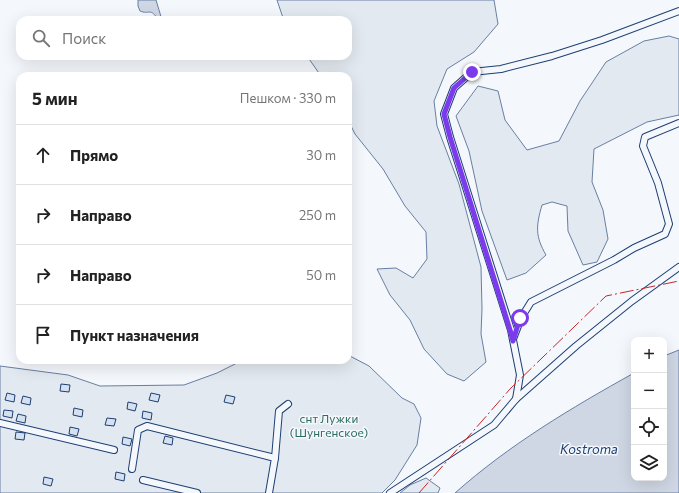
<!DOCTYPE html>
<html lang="ru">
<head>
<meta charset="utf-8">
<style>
	:root { --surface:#fff; --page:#f2f2f2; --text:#222; --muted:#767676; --line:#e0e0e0 }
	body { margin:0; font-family:Commissioner,sans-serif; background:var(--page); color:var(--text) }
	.controls { position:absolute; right:12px; bottom:12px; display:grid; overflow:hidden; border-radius:8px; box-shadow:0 4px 16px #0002 }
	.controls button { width:36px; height:36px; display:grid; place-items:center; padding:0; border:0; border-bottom:1px solid var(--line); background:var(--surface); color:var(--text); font:20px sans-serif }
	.stop { position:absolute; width:12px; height:12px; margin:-9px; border:3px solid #7c3aed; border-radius:50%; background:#fff }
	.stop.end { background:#7c3aed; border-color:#fff; box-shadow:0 1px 4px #0008 }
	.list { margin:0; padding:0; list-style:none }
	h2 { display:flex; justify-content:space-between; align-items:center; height:52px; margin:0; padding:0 16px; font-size:17px }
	h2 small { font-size:13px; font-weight:400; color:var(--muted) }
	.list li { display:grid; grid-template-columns:26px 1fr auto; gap:12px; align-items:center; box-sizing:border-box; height:60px; padding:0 16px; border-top:1px solid var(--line) }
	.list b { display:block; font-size:15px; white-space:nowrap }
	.list em { font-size:13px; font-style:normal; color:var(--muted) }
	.icon { flex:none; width:22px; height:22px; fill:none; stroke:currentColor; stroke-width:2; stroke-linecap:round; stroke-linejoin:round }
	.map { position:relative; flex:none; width:679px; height:493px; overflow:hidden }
	.search { position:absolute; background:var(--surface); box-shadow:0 4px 16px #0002; left:16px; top:16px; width:336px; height:44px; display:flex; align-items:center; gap:10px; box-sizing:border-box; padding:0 14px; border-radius:12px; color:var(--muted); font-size:15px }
	.panel { position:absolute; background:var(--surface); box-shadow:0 4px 16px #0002; left:16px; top:72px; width:336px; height:292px; border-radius:12px }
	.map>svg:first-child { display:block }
	.green { fill:#e3e9f0; stroke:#687fa3 }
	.water { fill:#cfd7e4; stroke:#687fa3 }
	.building { fill:#d5e0f0; stroke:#1d3f73 }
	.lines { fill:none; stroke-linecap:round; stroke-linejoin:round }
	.minor-casing { stroke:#1d3f73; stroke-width:8 }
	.minor { stroke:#f4f7fb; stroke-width:6 }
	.power { stroke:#c62828; stroke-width:1; stroke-dasharray:14 3 2 3; stroke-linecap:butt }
	.route { stroke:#7c3aed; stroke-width:5 }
	.labels { text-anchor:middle; stroke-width:3; stroke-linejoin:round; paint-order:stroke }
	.park-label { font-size:12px; fill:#2c6c60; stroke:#f4f7fb }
	.water-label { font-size:13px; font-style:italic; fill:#1d3f73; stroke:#f4f7fb }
</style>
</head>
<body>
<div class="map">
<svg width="679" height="493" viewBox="0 0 679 493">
	<rect width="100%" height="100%" fill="#f4f7fb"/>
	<g class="green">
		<path d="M 277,0 L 494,0 L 498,24 L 474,52 L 447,69 L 434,101 L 437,126 L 459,184 L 481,267 L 482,309 L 481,334 L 486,362 L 464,381 L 447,374 L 424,349 L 410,320 L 390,295 L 377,269 L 396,268 L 413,278 L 427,259 L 426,232 L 405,206 L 383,169 L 355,134 L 348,120 L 348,76 L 321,76 L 307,56 L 348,56 L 348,20 L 285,20 L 282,15 Z"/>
		<path d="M 669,36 L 679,39 L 679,115 L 647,122 L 594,149 L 592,182 L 603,210 L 608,239 L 597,262 L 583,265 L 568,231 L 567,206 L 552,202 L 542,205 C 536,226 535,236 546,255 L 526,273 L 507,280 L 482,211 L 469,151 L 456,116 L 478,86 L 498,91 L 505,120 L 527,150 L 559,141 L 580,101 L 606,62 L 644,41 Z"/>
		<path d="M 348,355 L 369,366 L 402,398 L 414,404 L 421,418 L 417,445 L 395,480 L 382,493 L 0,493 L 0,366 L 68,375 L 100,386 L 184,385 L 217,373 L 243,360 L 348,360 Z"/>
		<path d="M 426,478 L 440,488 L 438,493 L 400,493 L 410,485 Z"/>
	</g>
	<g class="water">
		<path d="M 138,0 L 156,0 L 162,20 L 158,20 C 151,7 149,15 140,11 L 138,6 Z"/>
		<path d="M 679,350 L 679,493 L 455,493 C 509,445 571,408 634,373 L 634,478 L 664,478 L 664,356 Z"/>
	</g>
	<g class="building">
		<path d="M 61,384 L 70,385 L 69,392 L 60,391 Z"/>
		<path d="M 7,393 L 15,395 L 14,402 L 5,400 Z"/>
		<path d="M 151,393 L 160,395 L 158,402 L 149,400 Z"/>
		<path d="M 226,395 L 235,397 L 233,404 L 224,402 Z"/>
		<path d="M 23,396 L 31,398 L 30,405 L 21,403 Z"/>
		<path d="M 128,402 L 137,404 L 135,411 L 127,409 Z"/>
		<path d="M 74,408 L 83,410 L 82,417 L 73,415 Z"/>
		<path d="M 4,410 L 13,411 L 12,418 L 3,416 Z"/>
		<path d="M 143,411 L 152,413 L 151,420 L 142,418 Z"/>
		<path d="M 18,414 L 26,416 L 25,423 L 16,421 Z"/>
		<path d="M 107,418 L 116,419 L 114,426 L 105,425 Z"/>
		<path d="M 70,427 L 79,429 L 77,436 L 69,434 Z"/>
		<path d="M 16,432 L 25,433 L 24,440 L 15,439 Z"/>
		<path d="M 165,436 L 173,438 L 172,445 L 163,443 Z"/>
		<path d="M 123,437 L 132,439 L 130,446 L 122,444 Z"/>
		<path d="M 116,472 L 125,474 L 124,481 L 115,479 Z"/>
		<path d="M 44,477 L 53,479 L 51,486 L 43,484 Z"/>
	</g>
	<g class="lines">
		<defs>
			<g id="minor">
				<path d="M 513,339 L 521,318 L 531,302 L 614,260 L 634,248 L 665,234 L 669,224 L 658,183 L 643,146 L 645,137 L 679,123"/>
				<path d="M 516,399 L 576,346 L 632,301 L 679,267"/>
				<path d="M 0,423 L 114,450"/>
				<path d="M 275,458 L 279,411 L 288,404"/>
				<path d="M 132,469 L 138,430 L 147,426 L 275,458 L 269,493"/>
				<path d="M 143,480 L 197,493"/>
				<path d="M 390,493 L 494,425 L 516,399 L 520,375 L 511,330 L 450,137 L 444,114 L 454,88 L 472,72 L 501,69 L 552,56 L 602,40 L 679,11"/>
			</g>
		</defs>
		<use href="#minor" class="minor-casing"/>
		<use href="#minor" class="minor"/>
		<path class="power" d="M 419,493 L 510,389 L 606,296 L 679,281"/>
	</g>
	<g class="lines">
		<path class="route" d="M 472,72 L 454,88 L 444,114 L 450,137 L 510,330 L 513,341 L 520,318"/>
	</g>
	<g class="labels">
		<g class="park-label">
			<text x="329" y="423">снт Лужки<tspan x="329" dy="14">(Шунгенское)</tspan></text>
		</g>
		<g class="water-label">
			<text x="589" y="454">Kostroma</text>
		</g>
	</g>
</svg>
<div class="controls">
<button>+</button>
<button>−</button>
<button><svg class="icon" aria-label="locate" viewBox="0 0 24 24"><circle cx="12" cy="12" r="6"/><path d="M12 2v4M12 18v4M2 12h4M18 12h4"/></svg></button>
<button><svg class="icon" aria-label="layers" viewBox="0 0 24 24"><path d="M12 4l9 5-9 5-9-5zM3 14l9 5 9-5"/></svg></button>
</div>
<div class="stop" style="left:520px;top:318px"></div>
<div class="stop end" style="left:472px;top:72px"></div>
<div class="search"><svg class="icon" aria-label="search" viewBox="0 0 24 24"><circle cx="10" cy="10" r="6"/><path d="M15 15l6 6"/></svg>Поиск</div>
<section class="panel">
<h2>5 мин<small>Пешком · 330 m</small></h2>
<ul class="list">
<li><svg class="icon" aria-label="ahead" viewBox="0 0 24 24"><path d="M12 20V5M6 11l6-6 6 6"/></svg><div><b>Прямо</b></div><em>30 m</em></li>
<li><svg class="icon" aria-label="right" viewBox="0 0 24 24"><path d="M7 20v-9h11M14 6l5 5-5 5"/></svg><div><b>Направо</b></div><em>250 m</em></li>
<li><svg class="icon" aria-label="right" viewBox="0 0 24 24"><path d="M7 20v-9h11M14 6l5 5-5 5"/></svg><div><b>Направо</b></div><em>50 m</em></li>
<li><svg class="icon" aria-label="arrive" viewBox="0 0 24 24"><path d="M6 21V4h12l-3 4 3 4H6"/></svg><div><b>Пункт назначения</b></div></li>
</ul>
</section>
</div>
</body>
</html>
